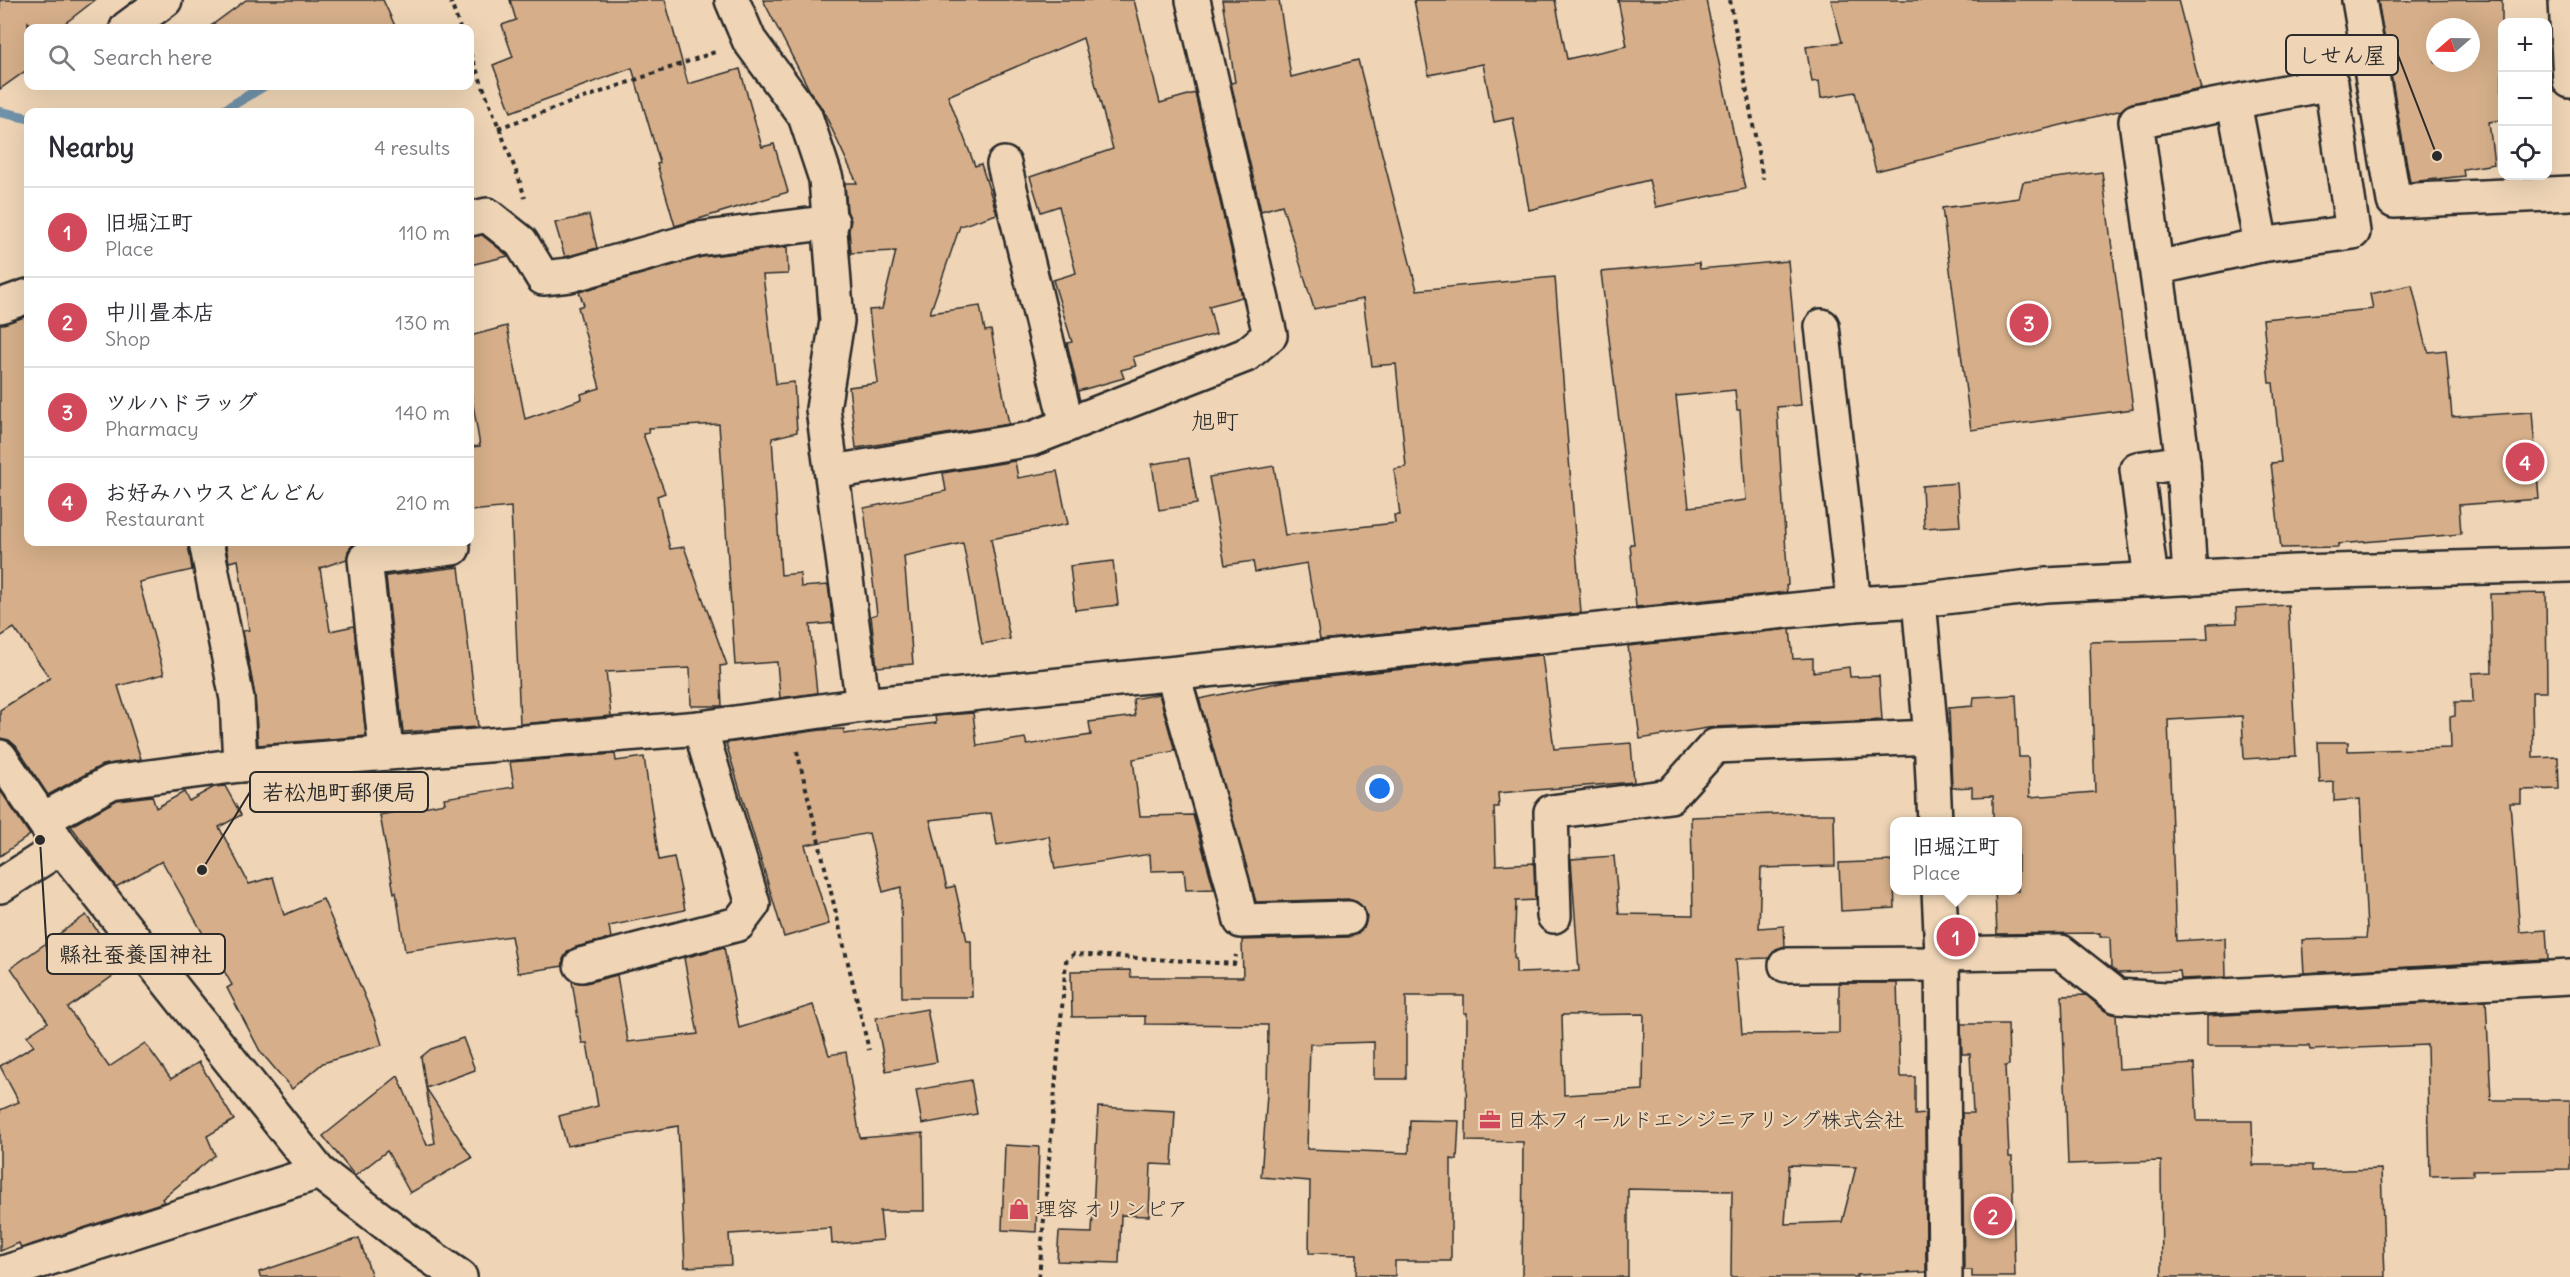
<!DOCTYPE html>
<html lang="en">
<head>
<meta charset="utf-8">
<style>
	:root { --surface:#fff; --page:#f2f2f3; --text:#2b2b33; --muted:#7c7c81; --line:#e1e1e2; --accent:#d1495b }
	body { margin:0; font-family:Delius,"Klee One",sans-serif; background:var(--page); color:var(--text) }
	.controls { position:absolute; right:18px; top:18px; display:grid; overflow:hidden; border-radius:12px; box-shadow:0 6px 24px #0002 }
	.controls button { width:54px; height:54px; display:grid; place-items:center; padding:0; border:0; border-bottom:2px solid var(--line); background:var(--surface); color:var(--text); font:30px sans-serif }
	.compass { position:absolute; left:2426px; top:18px; width:54px; height:54px; border-radius:50%; background:var(--surface); box-shadow:0 6px 24px #0002; rotate:250deg }
	.you { position:absolute; left:1380px; top:789px; width:21px; height:21px; margin:-15px; border:4px solid #fff; border-radius:50%; background:#1a73e8; box-shadow:0 0 0 9px #1a73e833 }
	.badge { display:grid; place-items:center; width:39px; height:39px; border-radius:50%; background:var(--accent); color:#fff; font-size:20px; font-weight:700 }
	.pin { position:absolute; translate:-50% -50%; border:3px solid #fff; box-shadow:0 2px 6px #0006 }
	.popup { position:absolute; left:1890px; top:817px; width:132px; height:78px; box-sizing:border-box; display:grid; place-content:center; border-radius:12px; background:var(--surface); filter:drop-shadow(0 2px 4px #0005); font-size:20px; white-space:nowrap; color:var(--muted) }
	.popup b { font-size:22px; color:var(--text) }
	.popup::after { content:''; position:absolute; left:50%; top:100%; margin-left:-12px; border:12px solid transparent; border-top-color:var(--surface) }
	.list { margin:0; padding:0; list-style:none }
	h2 { display:flex; justify-content:space-between; align-items:center; height:78px; margin:0; padding:0 24px; font-size:26px }
	h2 small { font-size:20px; font-weight:400; color:var(--muted) }
	.list li { display:grid; grid-template-columns:39px 1fr auto; gap:18px; align-items:center; box-sizing:border-box; height:90px; padding:0 24px; border-top:2px solid var(--line) }
	.list b { display:block; font-size:22px; white-space:nowrap }
	.list p { margin:0; font-size:20px; white-space:nowrap; color:var(--muted) }
	.list em { font-size:20px; font-style:normal; color:var(--muted) }
	.icon { flex:none; width:33px; height:33px; fill:none; stroke:currentColor; stroke-width:2; stroke-linecap:round; stroke-linejoin:round }
	.map { position:relative; flex:none; width:2570px; height:1277px; overflow:hidden }
	.search { position:absolute; background:var(--surface); box-shadow:0 6px 24px #0002; left:24px; top:24px; width:450px; height:66px; display:flex; align-items:center; gap:15px; box-sizing:border-box; padding:0 21px; border-radius:12px; color:var(--muted); font-size:22px }
	.panel { position:absolute; background:var(--surface); box-shadow:0 6px 24px #0002; left:24px; top:108px; width:450px; height:438px; border-radius:12px }
	.map>svg:first-child { display:block }
	.lines { fill:none; stroke-linecap:round; stroke-linejoin:round }
	.stream { stroke:#6f92a9; stroke-width:10 }
	.building { fill:#d6af8a; stroke:#2b2b2b; stroke-width:1.5; fill-rule:evenodd }
	.minor-casing { stroke:#2b2b2b; stroke-width:38 }
	.path { stroke:#2b2b2b; stroke-width:4; stroke-dasharray:4.5 4.5; stroke-linecap:butt }
	.minor { stroke:#efd5b6; stroke-width:33 }
	.labels { text-anchor:middle; stroke-width:4.5; stroke-linejoin:round; paint-order:stroke }
	.poi-label { font-size:21px; fill:#2b2b2b; stroke:#efd5b6; text-anchor:start }
	.quarter-label { font-size:24px; fill:#2b2b2b; stroke:#efd5b6 }
	.leader { fill:none; stroke:#2b2b2b; stroke-width:2 }
	.callout-dot { fill:#2b2b2b; stroke:#efd5b6; stroke-width:2 }
	.callout { fill:#efd5b6; stroke:#2b2b2b; stroke-width:2 }
	.callout-label { font-size:22px; text-anchor:middle; font-weight:bold; fill:#2b2b2b }
</style>
</head>
<body>
<div class="map">
<svg width="2570" height="1277" viewBox="0 0 2570 1277">
	<rect width="100%" height="100%" fill="#efd5b6"/>
	<filter id="ink" filterUnits="userSpaceOnUse"><feTurbulence type="fractalNoise" baseFrequency=".0167" numOctaves="2"/><feDisplacementMap in="SourceGraphic" scale="12" xChannelSelector="R" yChannelSelector="G"/><feConvolveMatrix kernelMatrix="1 2 1 2 8 2 1 2 1" color-interpolation-filters="sRGB"/></filter>
	<g filter="url(#ink)">
		<g class="lines">
			<g class="stream">
				<path d="M 0,112 L 28,118"/>
				<path d="M 221,112 L 264,86"/>
			</g>
		</g>
		<g class="building">
			<path d="M 0,0 L 95,0 L 59,28 L 33,28 L 28,22 L 28,69 L 0,89 Z"/>
			<path d="M 246,0 L 383,0 L 396,28 L 208,28 Z"/>
			<path d="M 510,0 L 665,0 L 688,84 L 740,69 L 762,147 L 774,144 L 788,192 L 675,226 L 657,164 L 660,163 L 632,68 L 511,112 L 493,65 L 513,57 L 502,25 L 516,20 Z"/>
			<path d="M 763,0 L 1134,0 L 1160,103 L 1195,93 L 1242,297 L 1209,306 L 1216,334 L 1133,357 L 1136,366 L 1121,370 L 1124,378 L 1078,391 L 1067,343 L 1072,342 L 1053,280 L 1076,273 L 1059,206 L 1041,212 L 1030,177 L 1113,149 L 1083,38 L 948,96 L 975,166 L 981,164 L 997,214 L 960,226 L 930,313 L 980,306 L 985,331 L 991,330 L 1009,424 L 856,448 L 849,387 L 878,383 L 869,310 L 882,309 L 896,251 L 851,253 L 849,230 L 851,220 L 847,211 L 845,183 L 857,183 L 823,110 L 811,93 Z"/>
			<path d="M 1222,0 L 1279,0 L 1291,77 L 1358,60 L 1417,290 L 1555,277 L 1581,613 L 1320,640 L 1307,563 L 1255,572 L 1253,561 L 1225,565 L 1209,477 L 1274,466 L 1285,535 L 1395,523 L 1394,515 L 1400,515 L 1394,469 L 1406,467 L 1396,364 L 1372,366 L 1363,299 L 1314,309 L 1282,205 L 1261,211 L 1231,83 L 1235,82 Z"/>
			<path d="M 1414,0 L 1555,0 L 1567,59 L 1627,46 L 1618,0 L 1706,0 L 1745,189 L 1656,207 L 1649,180 L 1529,210 L 1513,118 L 1494,122 L 1483,64 L 1429,75 Z"/>
			<path d="M 1831,0 L 2178,0 L 2201,89 L 2132,103 L 2122,110 L 1876,171 L 1855,92 L 1821,98 L 1819,81 L 1812,82 L 1806,47 L 1842,42 Z"/>
			<path d="M 2502,0 L 2502,120 L 2489,122 L 2494,164 L 2463,169 L 2464,176 L 2410,182 L 2378,1 ZM 2435,27 L 2471,27 L 2471,63 L 2435,63 Z"/>
			<path d="M 2102,172 L 2133,409 L 1971,430 L 1942,208 L 2019,198 L 2023,182 Z"/>
			<path d="M 589,215 L 597,248 L 565,257 L 555,223 Z"/>
			<path d="M 482,235 L 507,255 L 508,256 L 470,265 L 470,237 Z"/>
			<path d="M 787,247 L 788,274 L 763,275 L 776,384 L 794,382 L 797,432 L 772,438 L 781,575 L 800,573 L 801,587 L 828,585 L 833,623 L 810,625 L 817,693 L 780,698 L 777,662 L 735,665 L 719,424 L 648,428 L 649,433 L 643,434 L 665,493 L 657,496 L 670,549 L 684,547 L 727,665 L 720,666 L 722,706 L 691,706 L 690,668 L 606,672 L 611,716 L 520,724 L 511,507 L 470,511 L 470,447 L 480,446 L 470,386 L 470,336 L 507,326 L 525,419 L 582,399 L 581,394 L 600,388 L 578,307 L 584,305 L 579,292 L 702,257 Z"/>
			<path d="M 1788,261 L 1801,405 L 1777,407 L 1788,585 L 1786,586 L 1787,592 L 1636,607 L 1630,544 L 1634,544 L 1601,272 L 1699,263 L 1700,269 ZM 1735,390 L 1737,410 L 1740,410 L 1746,500 L 1689,507 L 1676,396 Z"/>
			<path d="M 2412,285 L 2427,349 L 2429,352 L 2446,350 L 2452,417 L 2532,412 L 2539,499 L 2459,505 L 2461,534 L 2338,544 L 2338,547 L 2281,548 L 2271,463 L 2281,462 L 2273,383 L 2269,383 L 2263,319 L 2373,309 L 2370,294 Z"/>
			<path d="M 28,316 L 28,542 L 188,542 L 192,570 L 139,582 L 164,674 L 118,686 L 141,759 L 102,765 L 48,795 L 16,746 L 9,740 L 0,738 L 0,710 L 50,678 L 14,628 L 0,637 L 0,324 Z"/>
			<path d="M 1189,458 L 1197,504 L 1159,510 L 1152,464 Z"/>
			<path d="M 1015,461 L 1018,478 L 1057,471 L 1068,524 L 991,539 L 1010,639 L 982,644 L 963,543 L 904,556 L 913,664 L 877,667 L 871,616 L 877,614 L 864,508 L 946,491 L 943,473 Z"/>
			<path d="M 1957,483 L 1960,526 L 1924,528 L 1922,486 Z"/>
			<path d="M 225,542 L 360,542 L 353,544 L 348,551 L 347,559 L 320,568 L 330,631 L 354,626 L 366,736 L 258,745 L 255,696 L 243,631 L 249,630 L 238,560 L 229,562 Z"/>
			<path d="M 1113,561 L 1118,605 L 1075,610 L 1070,566 Z"/>
			<path d="M 459,567 L 478,727 L 403,732 L 386,576 Z"/>
			<path d="M 2546,593 L 2547,692 L 2532,692 L 2533,758 L 2558,757 L 2559,789 L 2521,790 L 2521,803 L 2510,803 L 2520,932 L 2546,930 L 2548,959 L 2304,973 L 2302,940 L 2366,938 L 2367,929 L 2360,799 L 2334,801 L 2334,782 L 2320,783 L 2318,742 L 2348,742 L 2348,751 L 2451,748 L 2450,717 L 2455,716 L 2455,702 L 2473,702 L 2472,673 L 2492,672 L 2490,594 Z"/>
			<path d="M 2288,605 L 2296,756 L 2244,759 L 2242,716 L 2168,720 L 2176,941 L 2225,938 L 2226,977 L 2181,979 L 2180,971 L 2118,973 L 2111,967 L 2110,937 L 2100,937 L 2100,933 L 1997,934 L 1995,891 L 2018,891 L 2018,822 L 1993,822 L 1993,796 L 1972,797 L 1972,787 L 1952,788 L 1949,708 L 1973,706 L 1974,697 L 2016,695 L 2019,757 L 2028,757 L 2030,797 L 2095,792 L 2090,642 L 2208,639 L 2207,624 L 2237,623 L 2236,608 Z"/>
			<path d="M 1790,629 L 1793,659 L 1813,658 L 1813,672 L 1849,667 L 1850,677 L 1879,676 L 1882,720 L 1714,727 L 1640,739 L 1628,646 Z"/>
			<path d="M 1542,655 L 1554,749 L 1631,743 L 1634,782 L 1498,793 L 1499,807 L 1494,807 L 1496,865 L 1534,863 L 1535,900 L 1516,901 L 1514,958 L 1516,959 L 1516,973 L 1579,971 L 1571,859 L 1614,856 L 1619,914 L 1693,915 L 1691,817 L 1801,813 L 1801,814 L 1834,814 L 1835,866 L 1761,868 L 1759,928 L 1784,926 L 1785,946 L 1776,949 L 1769,958 L 1736,959 L 1742,1034 L 1839,1033 L 1839,983 L 1897,983 L 1900,1077 L 1915,1077 L 1915,1115 L 1925,1114 L 1926,1272 L 1857,1275 L 1857,1277 L 1731,1277 L 1732,1191 L 1628,1189 L 1628,1277 L 1522,1277 L 1523,1142 L 1466,1141 L 1467,1013 L 1464,1013 L 1464,996 L 1406,996 L 1406,1079 L 1374,1079 L 1374,1042 L 1310,1044 L 1307,1149 L 1409,1153 L 1410,1120 L 1459,1121 L 1457,1160 L 1451,1159 L 1451,1261 L 1395,1261 L 1395,1276 L 1356,1275 L 1357,1254 L 1309,1253 L 1310,1181 L 1261,1177 L 1267,1094 L 1268,1025 L 1145,1024 L 1145,1016 L 1072,1017 L 1071,971 L 1130,970 L 1131,977 L 1243,977 L 1242,940 L 1349,937 L 1358,934 L 1365,926 L 1367,917 L 1364,908 L 1357,902 L 1348,899 L 1256,902 L 1199,699 L 1286,681 ZM 1644,1014 L 1643,1090 L 1564,1095 L 1562,1015 ZM 1789,1165 L 1856,1167 L 1842,1222 L 1785,1224 Z"/>
			<path d="M 1159,694 L 1175,751 L 1133,759 L 1140,816 L 1193,815 L 1214,889 L 1186,890 L 1184,870 L 1151,871 L 1150,854 L 1055,869 L 1049,836 L 997,845 L 991,813 L 930,820 L 947,888 L 955,886 L 967,941 L 971,941 L 972,997 L 902,997 L 901,887 L 883,892 L 869,833 L 805,845 L 829,924 L 784,937 L 726,743 L 821,730 L 844,729 L 844,734 L 936,723 L 935,716 L 973,713 L 977,746 L 1025,738 L 1027,745 L 1091,735 L 1089,722 L 1135,716 L 1133,699 Z"/>
			<path d="M 615,754 L 616,761 L 644,757 L 659,860 L 674,857 L 685,910 L 609,926 L 611,938 L 576,947 L 568,951 L 563,959 L 563,966 L 518,973 L 511,936 L 405,951 L 396,892 L 394,893 L 380,815 L 445,803 L 444,798 L 514,787 L 510,762 Z"/>
			<path d="M 225,786 L 241,815 L 219,827 L 249,884 L 273,877 L 284,915 L 323,899 L 374,1018 L 382,1045 L 323,1063 L 292,1089 L 260,1051 L 227,988 L 232,985 L 162,861 L 116,887 L 71,826 L 117,800 L 152,796 L 156,808 L 184,792 L 189,801 L 214,787 Z"/>
			<path d="M 0,790 L 30,835 L 0,856 Z"/>
			<path d="M 1893,861 L 1895,908 L 1841,911 L 1839,863 Z"/>
			<path d="M 86,915 L 124,968 L 68,1008 L 109,1067 L 145,1043 L 171,1079 L 199,1062 L 234,1120 L 207,1136 L 215,1155 L 162,1199 L 164,1202 L 21,1248 L 19,1243 L 0,1251 L 0,1110 L 19,1102 L 0,1066 L 34,1046 L 27,1036 L 48,1022 L 11,968 Z"/>
			<path d="M 724,947 L 739,1028 L 813,1005 L 829,1055 L 846,1052 L 860,1138 L 923,1133 L 924,1211 L 880,1211 L 883,1240 L 832,1244 L 831,1228 L 729,1234 L 731,1265 L 685,1267 L 678,1126 L 567,1146 L 559,1116 L 598,1106 L 587,1043 L 582,1043 L 572,981 L 586,983 L 617,975 L 628,1042 L 698,1034 L 684,958 Z"/>
			<path d="M 2086,995 L 2105,1011 L 2116,1015 L 2119,1069 L 2194,1064 L 2197,1121 L 2252,1121 L 2253,1165 L 2312,1165 L 2312,1171 L 2381,1169 L 2385,1277 L 2162,1277 L 2161,1161 L 2068,1164 L 2062,996 Z"/>
			<path d="M 2486,1000 L 2491,1100 L 2570,1100 L 2570,1169 L 2473,1171 L 2473,1175 L 2430,1176 L 2427,1045 L 2310,1050 L 2309,1046 L 2207,1046 L 2207,1016 Z"/>
			<path d="M 927,1009 L 937,1062 L 886,1071 L 876,1018 Z"/>
			<path d="M 1961,1024 L 2008,1024 L 2009,1065 L 2005,1066 L 2009,1157 L 2012,1157 L 2015,1277 L 1972,1277 L 1972,1270 L 1964,1270 L 1962,1113 L 1973,1113 L 1970,1054 L 1962,1054 Z"/>
			<path d="M 463,1038 L 475,1070 L 426,1088 L 472,1158 L 410,1193 L 387,1151 L 355,1176 L 323,1136 L 398,1076 L 427,1145 L 435,1143 L 421,1057 L 431,1049 Z"/>
			<path d="M 971,1080 L 977,1114 L 922,1124 L 916,1090 Z"/>
			<path d="M 1098,1107 L 1175,1111 L 1172,1165 L 1151,1164 L 1149,1216 L 1121,1215 L 1119,1263 L 1057,1261 L 1059,1232 L 1092,1233 Z"/>
			<path d="M 1005,1145 L 1039,1147 L 1036,1232 L 1002,1230 Z"/>
			<path d="M 359,1238 L 372,1277 L 260,1277 L 259,1272 Z"/>
		</g>
		<g class="lines">
			<defs>
				<g id="minor">
					<path d="M 732,0 L 749,40 L 805,116 L 826,179 L 837,321 L 823,409 L 863,705"/>
					<path d="M 2359,0 L 2394,201 L 2570,193"/>
					<path d="M 2566,0 L 2570,81"/>
					<path d="M 127,28 L 165,0"/>
					<path d="M 2234,103 L 2261,245"/>
					<path d="M 1004,164 L 1067,425"/>
					<path d="M 470,219 L 487,215 L 521,242 L 543,278 L 570,275 L 698,239 L 832,222"/>
					<path d="M 0,306 L 28,296"/>
					<path d="M 1822,326 L 1854,604"/>
					<path d="M 2183,462 L 2190,578"/>
					<path d="M 833,472 L 1031,439 L 1246,355 L 1270,335 L 1193,0"/>
					<path d="M 206,542 L 237,699 L 240,765"/>
					<path d="M 2151,580 L 2137,469 L 2183,462 L 2136,121 L 2331,83 L 2353,232 L 2261,245 L 2156,268"/>
					<path d="M 1919,600 L 1931,737 L 1935,822"/>
					<path d="M 1173,675 L 1232,882 L 1241,921 L 1348,918"/>
					<path d="M 386,751 L 365,559 L 453,548"/>
					<path d="M 0,757 L 61,847 L 319,1172 L 415,1246 L 460,1277"/>
					<path d="M 44,819 L 111,782 L 240,765 L 700,728 L 863,705 L 1854,604 L 1919,600 L 2046,585 L 2295,572 L 2570,565"/>
					<path d="M 0,886 L 61,847"/>
					<path d="M 1939,890 L 1942,954 L 1945,1277"/>
					<path d="M 1554,916 L 1551,812 L 1670,796 L 1715,746 L 1931,737"/>
					<path d="M 1942,954 L 2061,952 L 2117,996 L 2166,999 L 2570,977"/>
					<path d="M 581,965 L 738,924 L 753,904 L 700,728"/>
					<path d="M 1786,965 L 1942,964"/>
					<path d="M 0,1274 L 319,1172"/>
				</g>
			</defs>
			<use href="#minor" class="minor-casing"/>
			<g class="path">
				<path d="M 450,0 L 460,28"/>
				<path d="M 1730,0 L 1763,179"/>
				<path d="M 470,53 L 519,179 L 525,198"/>
				<path d="M 498,128 L 715,52"/>
				<path d="M 797,751 L 869,1050"/>
				<path d="M 1039,1277 L 1066,961 L 1074,954 L 1234,964 L 1236,955"/>
			</g>
			<use href="#minor" class="minor"/>
		</g>
	</g>
	<defs>
		<symbol id="office-bare" viewBox="-9 -9 18 18"><path d="M-6-3h4V-5.5h4V-3h4V5H-6ZM-1-4.5V-3h2v-1.5ZM-6 0V1H6V0Z" fill="#d1495b" stroke="#efd5b6" stroke-width="2.5" paint-order="stroke"/></symbol>
		<symbol id="shop-bare" viewBox="-9 -9 18 18"><path d="M-5-2.5h2.3a2.7 3.5 0 0 1 5.4 0H5L5.5 6h-11ZM-1.5-2.5h3a1.5 2.3 0 0 0-3 0Z" fill="#d1495b" stroke="#efd5b6" stroke-width="2.5" paint-order="stroke"/></symbol>
	</defs>
	<g fill-rule="evenodd">
		<use href="#office-bare" x="1475" y="1105" width="30" height="30"/>
		<use href="#shop-bare" x="1004" y="1194" width="30" height="30"/>
	</g>
	<g class="labels">
		<g class="poi-label">
			<text x="1507" y="1127">日本フィールドエンジニアリング株式会社</text>
			<text x="1036" y="1216">理容 オリンピア</text>
		</g>
		<g class="quarter-label">
			<text x="1215" y="429">旭町</text>
		</g>
	</g>
	<path class="leader" d="M2437 156L2398 55M202 870L250 792M40 840L47 954"/>
	<g class="callout-dot">
		<circle cx="2437" cy="156" r="6"/>
		<circle cx="202" cy="870" r="6"/>
		<circle cx="40" cy="840" r="6"/>
	</g>
	<g class="callout">
		<rect x="2286" y="35" width="112" height="40" rx="6"/>
		<rect x="250" y="772" width="178" height="40" rx="6"/>
		<rect x="47" y="934" width="178" height="40" rx="6"/>
	</g>
	<g class="callout-label">
		<text x="2342" y="63">しせん屋</text>
		<text x="339" y="800">若松旭町郵便局</text>
		<text x="136" y="962">縣社蚕養国神社</text>
	</g>
</svg>
<div class="controls">
<button>+</button>
<button>−</button>
<button><svg class="icon" aria-label="locate" viewBox="0 0 24 24"><circle cx="12" cy="12" r="6"/><path d="M12 2v4M12 18v4M2 12h4M18 12h4"/></svg></button>
</div>
<svg class="compass" viewBox="-18 -18 36 36"><path d="M0-13l5 13h-10z" fill="#e53935"/><path d="M0 13l5-13h-10z" fill="#7c7c81"/></svg>
<div class="you"></div>
<div class="pin badge" style="left:1956px;top:937px">1</div>
<div class="popup"><b>旧堀江町</b>Place</div>
<div class="pin badge" style="left:1993px;top:1216px">2</div>
<div class="pin badge" style="left:2029px;top:323px">3</div>
<div class="pin badge" style="left:2525px;top:462px">4</div>
<div class="search"><svg class="icon" aria-label="search" viewBox="0 0 24 24"><circle cx="10" cy="10" r="6"/><path d="M15 15l6 6"/></svg>Search here</div>
<section class="panel">
<h2>Nearby<small>4 results</small></h2>
<ul class="list">
<li><span class="badge">1</span><div><b>旧堀江町</b><p>Place</p></div><em>110 m</em></li>
<li><span class="badge">2</span><div><b>中川畳本店</b><p>Shop</p></div><em>130 m</em></li>
<li><span class="badge">3</span><div><b>ツルハドラッグ</b><p>Pharmacy</p></div><em>140 m</em></li>
<li><span class="badge">4</span><div><b>お好みハウスどんどん</b><p>Restaurant</p></div><em>210 m</em></li>
</ul>
</section>
</div>
</body>
</html>
